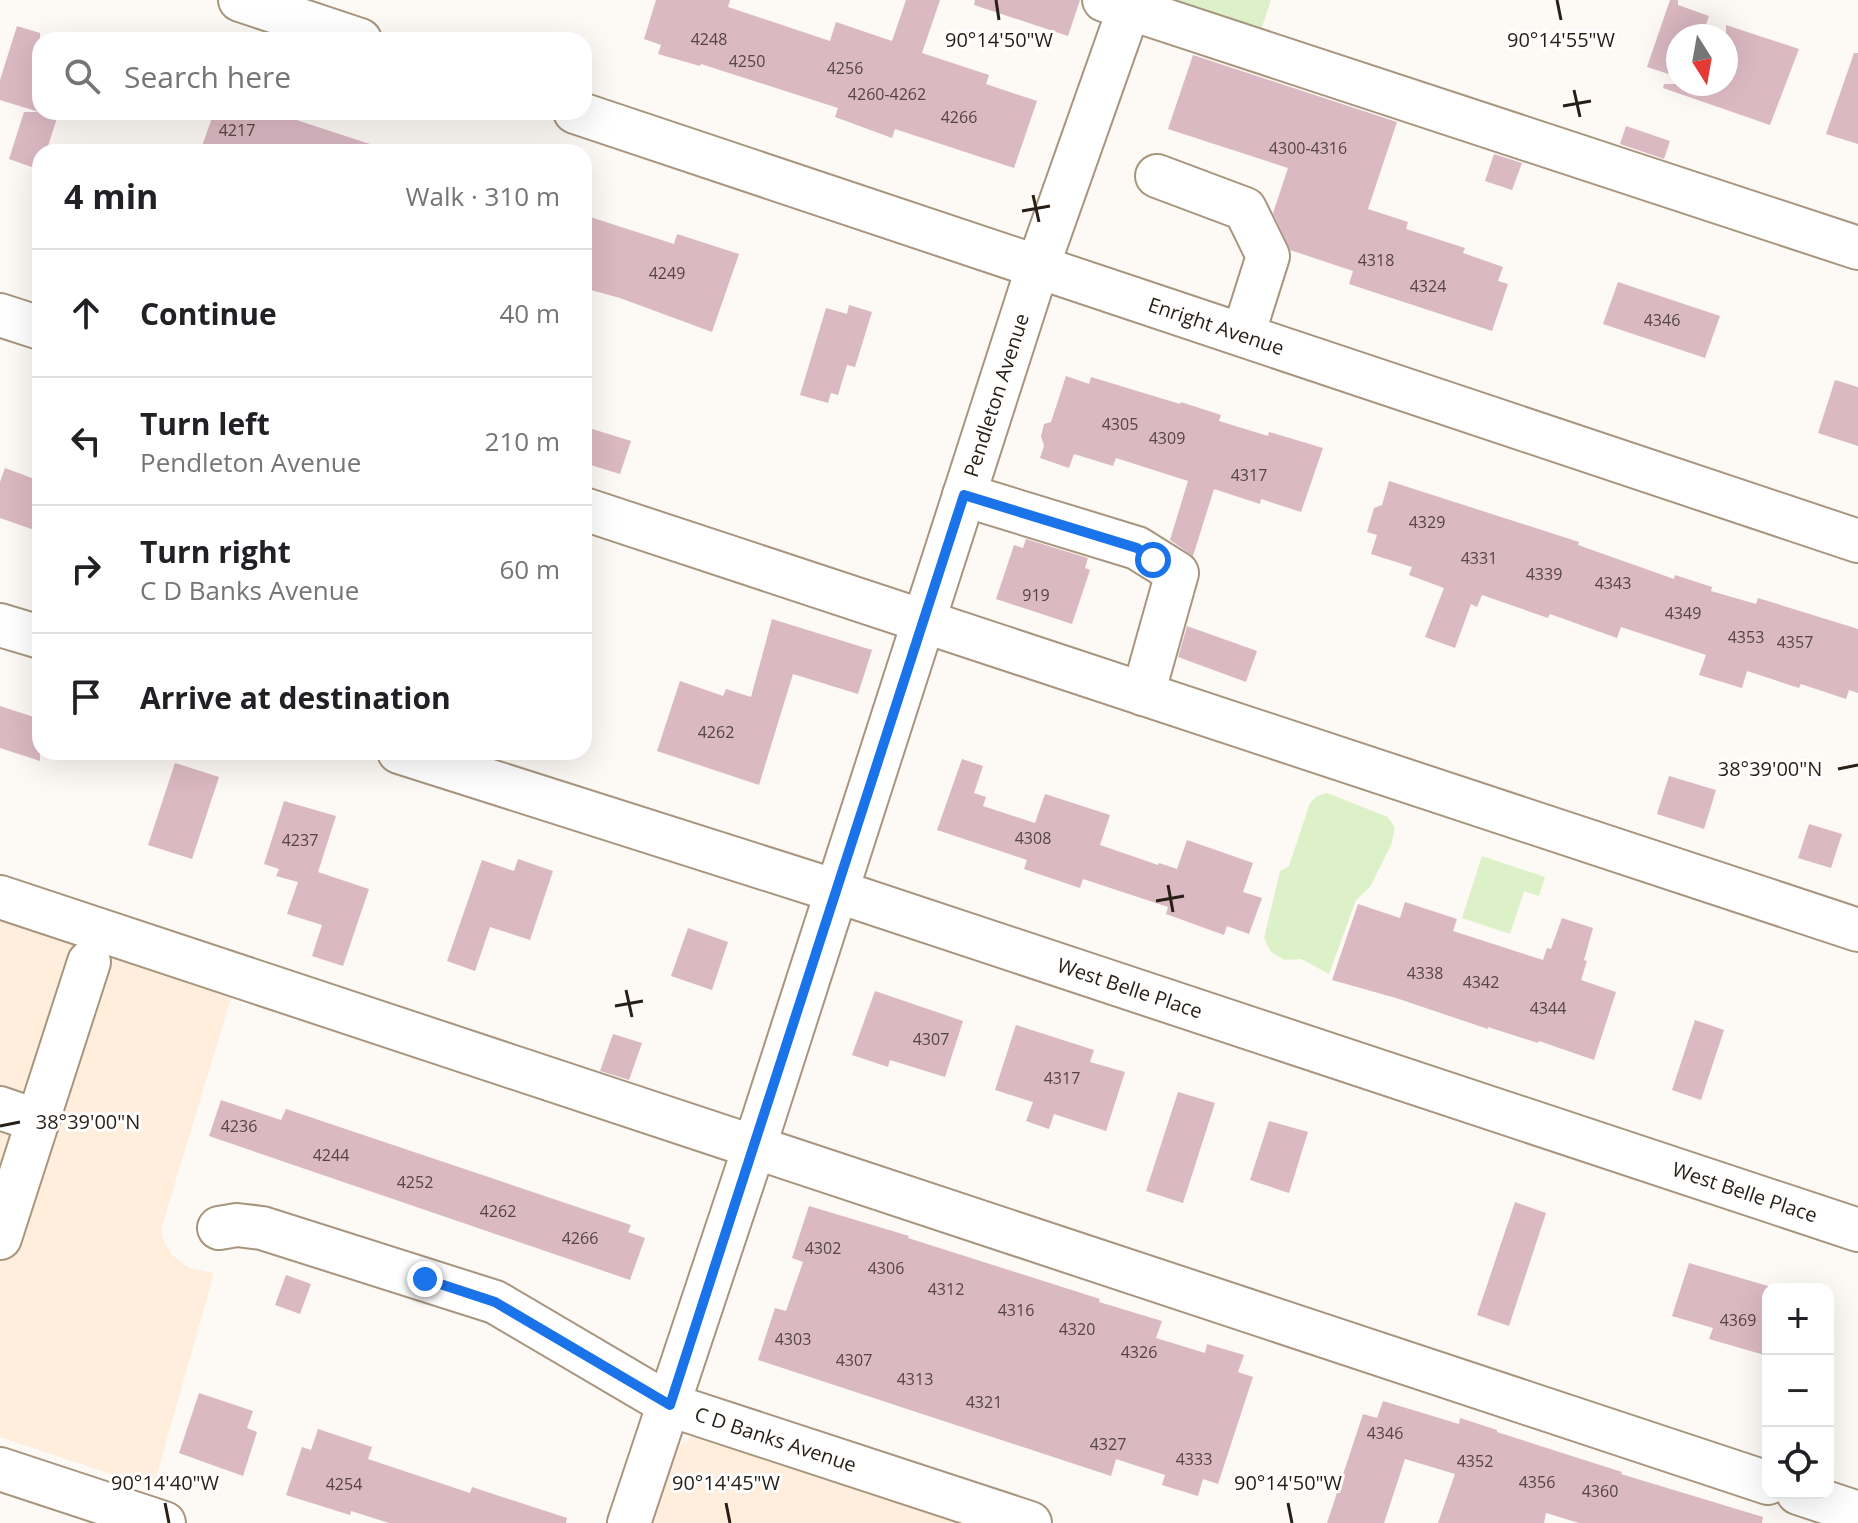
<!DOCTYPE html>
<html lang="en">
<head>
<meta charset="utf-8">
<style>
	:root { --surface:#fff; --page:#f6f6f6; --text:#202124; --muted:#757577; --line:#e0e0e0 }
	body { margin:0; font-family:"Open Sans",sans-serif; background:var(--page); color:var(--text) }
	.controls { position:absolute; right:24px; bottom:24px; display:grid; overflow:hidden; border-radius:16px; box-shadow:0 8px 32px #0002 }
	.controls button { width:72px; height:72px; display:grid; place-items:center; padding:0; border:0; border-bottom:2px solid var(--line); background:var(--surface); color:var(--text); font:40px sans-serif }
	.compass { position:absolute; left:1666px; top:24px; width:72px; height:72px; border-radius:50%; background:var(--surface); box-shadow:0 8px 32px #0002; rotate:169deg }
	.stop { position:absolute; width:24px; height:24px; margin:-18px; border:6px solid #1a73e8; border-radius:50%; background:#fff }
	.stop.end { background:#1a73e8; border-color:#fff; box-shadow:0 2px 8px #0008 }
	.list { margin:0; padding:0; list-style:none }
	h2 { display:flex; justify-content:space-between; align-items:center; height:104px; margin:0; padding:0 32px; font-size:34px }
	h2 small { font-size:26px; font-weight:400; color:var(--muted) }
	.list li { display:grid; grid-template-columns:52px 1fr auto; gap:24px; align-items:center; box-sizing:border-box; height:128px; padding:0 32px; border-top:2px solid var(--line) }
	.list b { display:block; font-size:30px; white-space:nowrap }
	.list p { margin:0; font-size:26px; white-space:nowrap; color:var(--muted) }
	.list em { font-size:26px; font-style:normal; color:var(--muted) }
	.icon { flex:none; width:44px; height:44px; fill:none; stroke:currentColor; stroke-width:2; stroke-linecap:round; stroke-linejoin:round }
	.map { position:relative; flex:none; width:1858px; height:1523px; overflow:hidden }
	.search { position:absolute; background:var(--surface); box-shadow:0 8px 32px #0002; left:32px; top:32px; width:560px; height:88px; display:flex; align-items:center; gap:20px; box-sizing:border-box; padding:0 28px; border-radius:24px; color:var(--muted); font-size:30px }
	.panel { position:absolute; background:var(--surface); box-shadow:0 8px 32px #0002; left:32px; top:144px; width:560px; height:616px; border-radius:24px }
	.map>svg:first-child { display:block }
	.built { fill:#feeedb }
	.green { fill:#ddf1c9 }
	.building { fill:#dbb9c3 }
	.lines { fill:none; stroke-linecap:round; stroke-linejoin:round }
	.minor-casing { stroke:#a8957d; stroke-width:46 }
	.minor { stroke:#fff; stroke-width:42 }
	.route { stroke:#1a73e8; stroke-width:10 }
	.ticks { fill:none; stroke:#271f16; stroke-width:3 }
	.labels { text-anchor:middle; stroke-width:6; stroke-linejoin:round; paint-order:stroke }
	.number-label { font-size:16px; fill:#544641 }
	.street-label { font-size:20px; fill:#271f16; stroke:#fff }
	.ticks-label { font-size:20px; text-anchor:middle; fill:#271f16; stroke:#fff; stroke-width:6; stroke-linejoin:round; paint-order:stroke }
</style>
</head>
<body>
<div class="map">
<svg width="1858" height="1523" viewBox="0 0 1858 1523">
	<rect width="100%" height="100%" fill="#fdf9f4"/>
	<g class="built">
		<path d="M 0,910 L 234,988 L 161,1229 L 164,1242 L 172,1255 L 189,1268 L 214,1273 L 153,1488 L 0,1437 Z"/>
		<path d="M 701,1435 L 973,1523 L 653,1523 L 678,1446 L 693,1436 Z"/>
	</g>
	<g class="green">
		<path d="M 1172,0 L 1271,0 L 1257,42 L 1168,12 Z"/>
		<path d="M 1327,793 L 1388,817 L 1395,828 L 1391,845 L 1370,887 L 1356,900 L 1329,974 L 1301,959 L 1285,960 L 1271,952 L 1264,938 L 1280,871 L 1289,866 L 1310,803 L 1317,796 Z"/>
		<path d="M 1482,856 L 1545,877 L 1539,896 L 1524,891 L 1510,934 L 1462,918 Z"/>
	</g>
	<g class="building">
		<path d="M 656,0 L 730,0 L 728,7 L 830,41 L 836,22 L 892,41 L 906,0 L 940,0 L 922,53 L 989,75 L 986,84 L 1037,101 L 1014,168 L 895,129 L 892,138 L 835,117 L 838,108 L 701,64 L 700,66 L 658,54 L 661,45 L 644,39 Z"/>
		<path d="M 975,0 L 1080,0 L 1068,36 L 974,5 Z"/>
		<path d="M 1670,0 L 1678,0 L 1678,5 L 1709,16 L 1702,36 L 1678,36 L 1678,77 L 1647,67 Z"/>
		<path d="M 1726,25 L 1799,49 L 1770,125 L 1663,88 L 1664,84 L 1726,84 Z"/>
		<path d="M 17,26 L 40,33 L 40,112 L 59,112 L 46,152 L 40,152 L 40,170 L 9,159 L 24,112 L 39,112 L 0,100 L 0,80 Z"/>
		<path d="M 1854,53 L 1858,53 L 1858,144 L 1826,134 Z"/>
		<path d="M 1193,55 L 1397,122 L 1368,209 L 1408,222 L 1406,229 L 1465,248 L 1463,253 L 1503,267 L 1498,281 L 1508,284 L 1492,331 L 1349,284 L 1353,271 L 1290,250 L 1273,213 L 1288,168 L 1168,129 Z"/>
		<path d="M 214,112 L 272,112 L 379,147 L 379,152 L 200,152 Z"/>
		<path d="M 1626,126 L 1670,141 L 1664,159 L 1620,144 Z"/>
		<path d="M 1494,154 L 1522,163 L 1512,190 L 1485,181 Z"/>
		<path d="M 584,215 L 674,244 L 677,234 L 739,254 L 712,332 L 620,298 L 587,289 L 592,274 L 584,271 Z"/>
		<path d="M 1618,282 L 1720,316 L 1705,358 L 1603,324 Z"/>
		<path d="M 849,305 L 872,312 L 855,367 L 847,365 L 838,395 L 831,393 L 828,403 L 800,395 L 826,308 L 847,314 Z"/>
		<path d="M 1066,376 L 1089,384 L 1091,377 L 1180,404 L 1181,402 L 1221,415 L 1219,421 L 1268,436 L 1269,432 L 1323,448 L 1301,512 L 1261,499 L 1260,504 L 1214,489 L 1193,556 L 1170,540 L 1188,481 L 1116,458 L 1113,466 L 1074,454 L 1069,468 L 1040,458 L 1044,446 L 1041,436 L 1044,424 L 1051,422 Z"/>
		<path d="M 1835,380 L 1858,387 L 1858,446 L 1818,433 Z"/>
		<path d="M 589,428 L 631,441 L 620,474 L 584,463 L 584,444 Z"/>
		<path d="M 5,468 L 40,481 L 40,532 L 0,518 L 0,482 Z"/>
		<path d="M 1389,481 L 1579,542 L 1578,545 L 1674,579 L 1675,575 L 1712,587 L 1711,591 L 1756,604 L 1758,598 L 1858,629 L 1858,693 L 1849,690 L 1846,699 L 1801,684 L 1799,688 L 1747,671 L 1742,688 L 1699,675 L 1706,655 L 1621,627 L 1617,638 L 1550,614 L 1548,618 L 1482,595 L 1477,607 L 1471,604 L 1455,648 L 1425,637 L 1444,588 L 1409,575 L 1412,567 L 1371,554 L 1377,535 L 1367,532 L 1374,508 L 1382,505 Z"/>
		<path d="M 1026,539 L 1088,558 L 1085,568 L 1090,570 L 1072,624 L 996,599 L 1014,545 L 1023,548 Z"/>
		<path d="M 772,619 L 872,650 L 858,694 L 793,674 L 759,785 L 657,751 L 680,681 L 723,696 L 726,689 L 751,697 Z"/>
		<path d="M 1187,626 L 1257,651 L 1246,682 L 1178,657 Z"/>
		<path d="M 0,706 L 40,719 L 40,761 L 0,748 Z"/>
		<path d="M 962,759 L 983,766 L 974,793 L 986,797 L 983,806 L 1035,823 L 1045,794 L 1110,815 L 1100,845 L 1158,865 L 1159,863 L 1177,869 L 1187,840 L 1253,863 L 1243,892 L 1262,898 L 1249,934 L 1227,926 L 1224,935 L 1166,914 L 1168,907 L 1083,879 L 1080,888 L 1024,869 L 1027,860 L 937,830 Z"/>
		<path d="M 175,763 L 219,777 L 192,859 L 148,845 Z"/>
		<path d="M 1669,776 L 1716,790 L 1704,829 L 1657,814 Z"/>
		<path d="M 284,801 L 336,816 L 318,872 L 369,889 L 343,966 L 312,956 L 322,925 L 287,914 L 298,882 L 276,876 L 279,869 L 264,864 Z"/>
		<path d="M 1809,824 L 1842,834 L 1831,868 L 1798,858 Z"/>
		<path d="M 518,859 L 553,871 L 530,940 L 490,927 L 475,971 L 447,961 L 482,860 L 514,871 Z"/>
		<path d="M 1405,902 L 1457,919 L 1453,931 L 1543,960 L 1547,948 L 1551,949 L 1562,918 L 1593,928 L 1584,960 L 1587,961 L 1581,980 L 1616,992 L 1594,1060 L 1539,1041 L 1538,1043 L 1488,1027 L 1488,1029 L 1396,998 L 1332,980 L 1358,904 L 1400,918 Z"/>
		<path d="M 688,928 L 728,942 L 712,990 L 671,976 Z"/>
		<path d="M 875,991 L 963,1021 L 945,1077 L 890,1060 L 888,1067 L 852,1055 Z"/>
		<path d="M 1695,1020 L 1724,1030 L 1701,1100 L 1672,1090 Z"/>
		<path d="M 1016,1025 L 1094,1050 L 1090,1062 L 1125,1072 L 1106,1131 L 1054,1114 L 1049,1129 L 1026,1121 L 1033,1102 L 995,1090 Z"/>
		<path d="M 613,1034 L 642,1043 L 629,1080 L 600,1071 Z"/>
		<path d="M 1178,1092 L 1215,1103 L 1183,1203 L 1146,1191 Z"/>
		<path d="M 221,1100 L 281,1120 L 286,1109 L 631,1225 L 628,1232 L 645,1238 L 630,1280 L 209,1136 Z"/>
		<path d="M 1269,1121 L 1308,1132 L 1289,1193 L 1250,1180 Z"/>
		<path d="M 1515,1202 L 1546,1213 L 1509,1326 L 1477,1315 Z"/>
		<path d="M 809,1206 L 909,1236 L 908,1238 L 1100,1299 L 1099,1302 L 1162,1321 L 1156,1338 L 1205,1353 L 1207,1344 L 1244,1355 L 1238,1372 L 1253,1377 L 1218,1484 L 1203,1479 L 1198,1496 L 1162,1485 L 1165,1475 L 1116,1459 L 1111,1476 L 758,1360 L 775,1308 L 786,1311 L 803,1262 L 792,1258 Z"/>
		<path d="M 1689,1263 L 1768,1286 L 1768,1356 L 1709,1339 L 1713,1328 L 1672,1316 Z"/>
		<path d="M 286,1275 L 311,1284 L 300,1314 L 275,1305 Z"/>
		<path d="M 199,1393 L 253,1411 L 247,1428 L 257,1432 L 243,1476 L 179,1453 Z"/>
		<path d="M 1383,1401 L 1459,1424 L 1460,1418 L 1497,1430 L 1497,1432 L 1622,1472 L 1621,1474 L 1763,1517 L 1762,1523 L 1579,1523 L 1546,1513 L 1544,1523 L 1438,1523 L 1455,1474 L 1405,1459 L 1384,1523 L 1327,1523 L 1363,1414 L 1377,1418 Z"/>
		<path d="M 318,1429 L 372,1447 L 368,1459 L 470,1493 L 472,1487 L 567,1518 L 566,1523 L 389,1523 L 351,1511 L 350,1515 L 286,1495 L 302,1447 L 311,1450 Z"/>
	</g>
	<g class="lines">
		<defs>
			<g id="minor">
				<path d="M 240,0 L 360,40"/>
				<path d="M 1104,0 L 1858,248"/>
				<path id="s1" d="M 575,112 L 1858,541"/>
				<path d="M 1157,176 L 1245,209 L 1268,256 L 1243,335"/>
				<path d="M 0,315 L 40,328"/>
				<path d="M 964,495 L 1137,548 L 1177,573 L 1143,694"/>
				<path d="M 584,509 L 1858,930"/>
				<path d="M 0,625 L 40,637"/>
				<path id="s2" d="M 399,752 L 836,891 L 1858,1230"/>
				<path d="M 0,897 L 1768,1483"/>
				<path d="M 0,1108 L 38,1121"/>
				<path id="s3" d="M 219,1228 L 237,1225 L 262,1228 L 495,1302 L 670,1405 L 1030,1523"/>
				<path d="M 0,1238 L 89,962"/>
				<path d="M 0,1469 L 164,1523"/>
				<path d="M 1798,1493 L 1858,1513"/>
				<path id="s4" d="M 629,1523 L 754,1148 L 1038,266 L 1132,0"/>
			</g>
		</defs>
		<use href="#minor" class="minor-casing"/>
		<use href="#minor" class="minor"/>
	</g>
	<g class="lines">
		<path class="route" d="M 425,1279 L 495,1302 L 670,1405 L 964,495 L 1137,548 L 1153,560"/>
	</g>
	<path class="ticks" d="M 996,0 L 999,20M 1557,0 L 1561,20M 1574,90 L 1580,117M 1563,106 L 1591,101M 1033,195 L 1039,222M 1022,211 L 1050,206M 1838,769 L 1858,765M 1168,885 L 1173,912M 1156,901 L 1184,896M 626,990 L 632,1017M 615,1006 L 643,1001M 0,1126 L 20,1122M 165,1503 L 169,1523M 726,1503 L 730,1523M 1288,1503 L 1292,1523"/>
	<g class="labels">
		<g class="number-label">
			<text x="709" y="45">4248</text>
			<text x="747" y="67">4250</text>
			<text x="845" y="74">4256</text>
			<text x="887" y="100">4260-4262</text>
			<text x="959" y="123">4266</text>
			<text x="237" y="136">4217</text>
			<text x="1308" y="154">4300-4316</text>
			<text x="1376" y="266">4318</text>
			<text x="667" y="279">4249</text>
			<text x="1428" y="292">4324</text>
			<text x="1662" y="326">4346</text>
			<text x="1120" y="430">4305</text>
			<text x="1167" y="444">4309</text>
			<text x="1249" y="481">4317</text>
			<text x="1427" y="528">4329</text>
			<text x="1479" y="564">4331</text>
			<text x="1544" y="580">4339</text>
			<text x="1613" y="589">4343</text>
			<text x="1036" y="601">919</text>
			<text x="1683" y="619">4349</text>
			<text x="1746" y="643">4353</text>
			<text x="1795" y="648">4357</text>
			<text x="716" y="738">4262</text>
			<text x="1033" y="844">4308</text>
			<text x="300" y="846">4237</text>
			<text x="1425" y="979">4338</text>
			<text x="1481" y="988">4342</text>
			<text x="1548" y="1014">4344</text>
			<text x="931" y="1045">4307</text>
			<text x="1062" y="1084">4317</text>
			<text x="239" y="1132">4236</text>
			<text x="331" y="1161">4244</text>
			<text x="415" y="1188">4252</text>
			<text x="498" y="1217">4262</text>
			<text x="580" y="1244">4266</text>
			<text x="823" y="1254">4302</text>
			<text x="886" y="1274">4306</text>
			<text x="946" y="1295">4312</text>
			<text x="1016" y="1316">4316</text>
			<text x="1738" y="1326">4369</text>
			<text x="1077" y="1335">4320</text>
			<text x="793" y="1345">4303</text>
			<text x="1139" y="1358">4326</text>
			<text x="854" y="1366">4307</text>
			<text x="915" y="1385">4313</text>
			<text x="984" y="1408">4321</text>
			<text x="1385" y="1439">4346</text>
			<text x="1108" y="1450">4327</text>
			<text x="1194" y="1465">4333</text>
			<text x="1475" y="1467">4352</text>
			<text x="1537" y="1488">4356</text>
			<text x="344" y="1490">4254</text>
			<text x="1600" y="1497">4360</text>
		</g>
		<g class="street-label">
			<text dy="7" stroke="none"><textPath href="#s1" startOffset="676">Enright Avenue</textPath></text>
			<text dy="7" stroke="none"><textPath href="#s4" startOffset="1186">Pendleton Avenue</textPath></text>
			<text dy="7" stroke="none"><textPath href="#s2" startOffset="768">West Belle Place</textPath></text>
			<text dy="7" stroke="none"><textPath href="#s2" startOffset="1416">West Belle Place</textPath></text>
			<text dy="7" stroke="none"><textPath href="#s3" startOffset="602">C D Banks Avenue</textPath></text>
		</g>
	</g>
	<g class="ticks-label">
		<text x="999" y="47">90°14'50"W</text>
		<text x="1561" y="47">90°14'55"W</text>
		<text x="1770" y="776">38°39'00"N</text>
		<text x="88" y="1129">38°39'00"N</text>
		<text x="165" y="1490">90°14'40"W</text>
		<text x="726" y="1490">90°14'45"W</text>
		<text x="1288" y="1490">90°14'50"W</text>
	</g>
</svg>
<div class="controls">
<button>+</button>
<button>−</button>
<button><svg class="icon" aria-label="locate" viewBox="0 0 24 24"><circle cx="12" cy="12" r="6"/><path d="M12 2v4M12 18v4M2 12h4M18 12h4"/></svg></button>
</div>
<svg class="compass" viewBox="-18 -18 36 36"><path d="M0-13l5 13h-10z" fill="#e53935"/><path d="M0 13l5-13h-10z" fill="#757577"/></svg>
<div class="stop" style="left:1153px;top:560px"></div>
<div class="stop end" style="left:425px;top:1279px"></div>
<div class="search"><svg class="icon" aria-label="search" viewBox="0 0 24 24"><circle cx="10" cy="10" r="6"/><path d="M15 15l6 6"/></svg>Search here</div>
<section class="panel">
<h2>4 min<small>Walk · 310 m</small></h2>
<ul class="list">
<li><svg class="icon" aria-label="ahead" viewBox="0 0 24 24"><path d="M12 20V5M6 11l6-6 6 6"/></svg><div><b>Continue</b></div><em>40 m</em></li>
<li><svg class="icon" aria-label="left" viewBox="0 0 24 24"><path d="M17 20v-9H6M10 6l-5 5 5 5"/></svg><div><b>Turn left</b><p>Pendleton Avenue</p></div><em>210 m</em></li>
<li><svg class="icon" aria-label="right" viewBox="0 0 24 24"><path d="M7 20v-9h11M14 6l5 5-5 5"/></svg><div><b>Turn right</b><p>C D Banks Avenue</p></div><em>60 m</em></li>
<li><svg class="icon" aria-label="arrive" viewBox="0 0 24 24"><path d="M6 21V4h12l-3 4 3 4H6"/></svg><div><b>Arrive at destination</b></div></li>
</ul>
</section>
</div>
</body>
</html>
